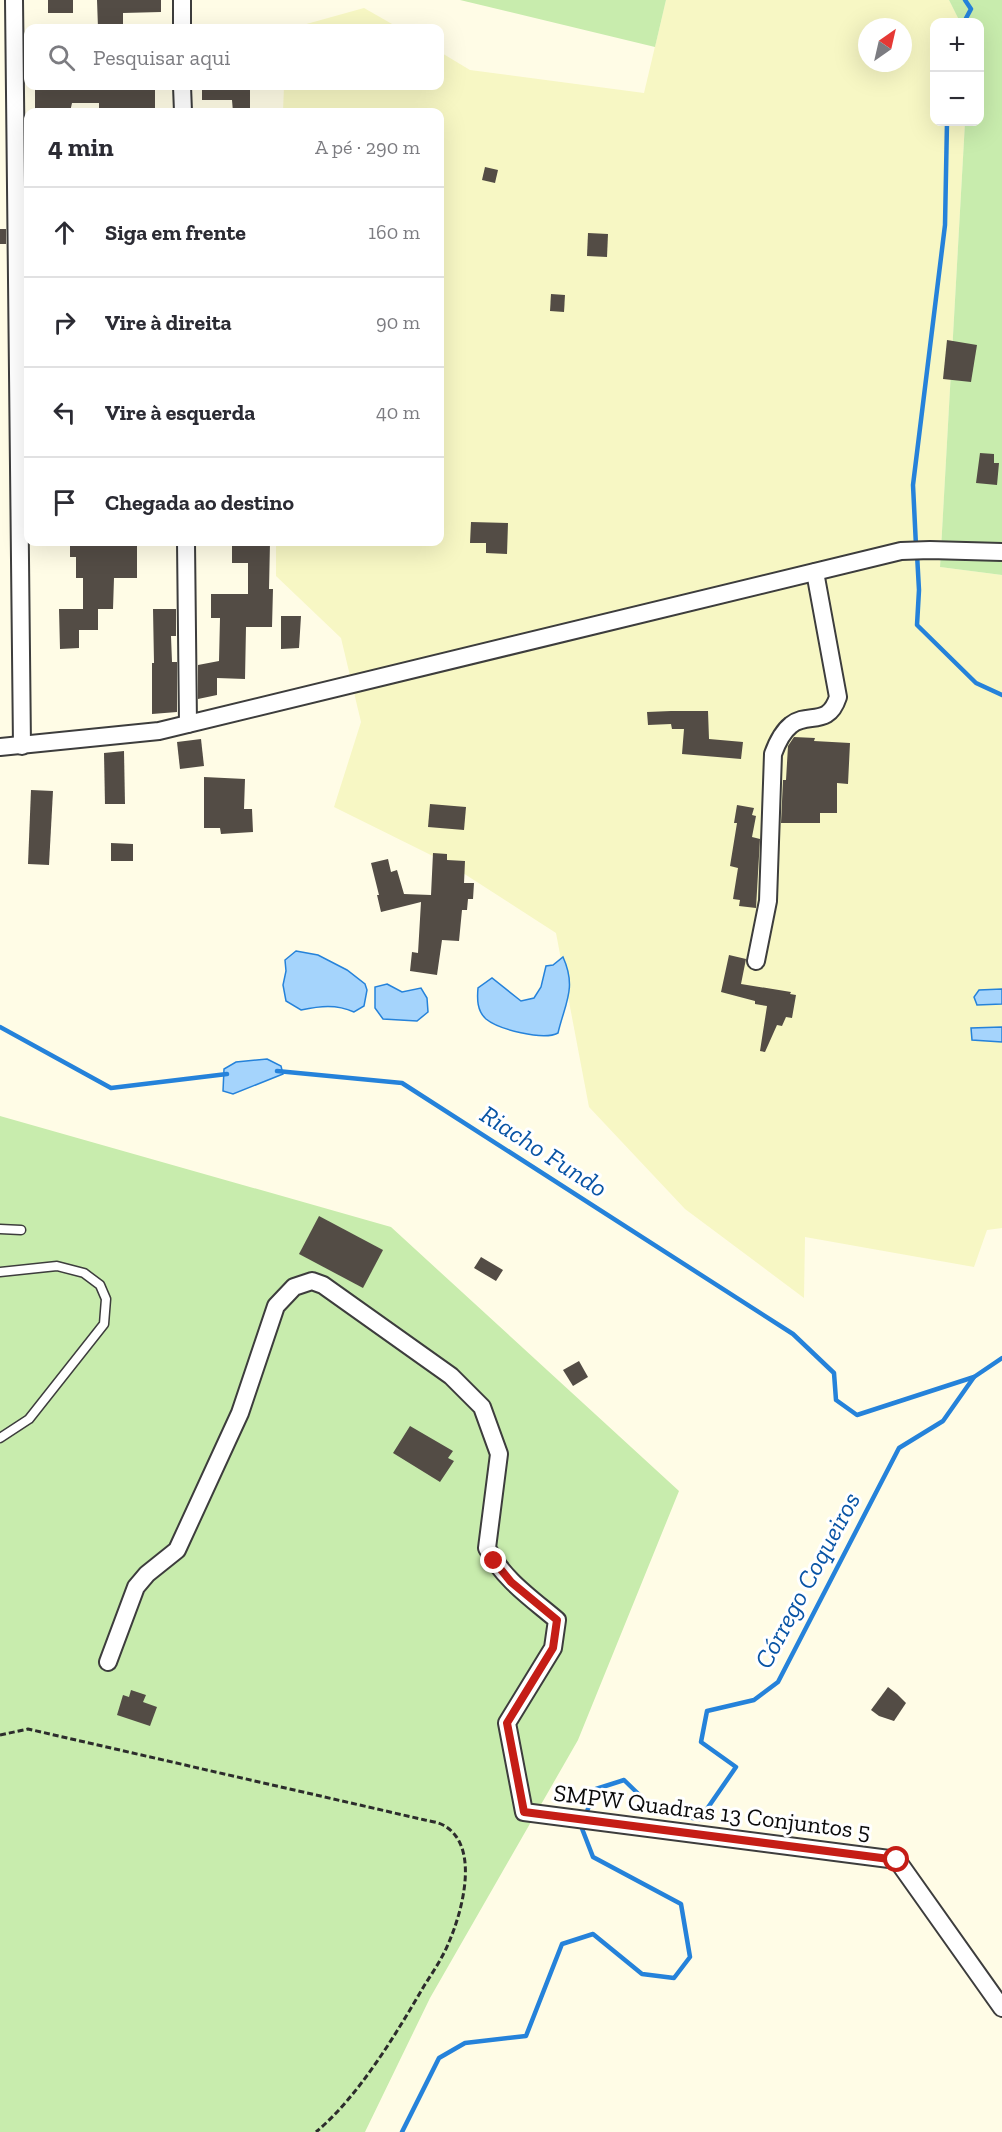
<!DOCTYPE html>
<html lang="pt">
<head>
<meta charset="utf-8">
<style>
	:root { --surface:#fff; --page:#f2f2f3; --text:#2b2b33; --muted:#7c7c81; --line:#e1e1e2 }
	body { margin:0; font-family:"Zilla Slab",serif; background:var(--page); color:var(--text) }
	.controls { position:absolute; right:18px; top:18px; display:grid; overflow:hidden; border-radius:12px; box-shadow:0 6px 24px #0002 }
	.controls button { width:54px; height:54px; display:grid; place-items:center; padding:0; border:0; border-bottom:2px solid var(--line); background:var(--surface); color:var(--text); font:30px sans-serif }
	.compass { position:absolute; left:858px; top:18px; width:54px; height:54px; border-radius:50%; background:var(--surface); box-shadow:0 6px 24px #0002; rotate:34deg }
	.stop { position:absolute; width:18px; height:18px; margin:-14px; border:4px solid #c51d16; border-radius:50%; background:#fff }
	.stop.end { background:#c51d16; border-color:#fff; box-shadow:0 2px 6px #0008 }
	.list { margin:0; padding:0; list-style:none }
	h2 { display:flex; justify-content:space-between; align-items:center; height:78px; margin:0; padding:0 24px; font-size:26px }
	h2 small { font-size:20px; font-weight:400; color:var(--muted) }
	.list li { display:grid; grid-template-columns:39px 1fr auto; gap:18px; align-items:center; box-sizing:border-box; height:90px; padding:0 24px; border-top:2px solid var(--line) }
	.list b { display:block; font-size:22px; white-space:nowrap }
	.list em { font-size:20px; font-style:normal; color:var(--muted) }
	.icon { flex:none; width:33px; height:33px; fill:none; stroke:currentColor; stroke-width:2; stroke-linecap:round; stroke-linejoin:round }
	.map { position:relative; flex:none; width:1002px; height:2132px; overflow:hidden }
	.search { position:absolute; background:var(--surface); box-shadow:0 6px 24px #0002; left:24px; top:24px; width:420px; height:66px; display:flex; align-items:center; gap:15px; box-sizing:border-box; padding:0 21px; border-radius:12px; color:var(--muted); font-size:22px }
	.panel { position:absolute; background:var(--surface); box-shadow:0 6px 24px #0002; left:24px; top:108px; width:420px; height:438px; border-radius:12px }
	.map>svg:first-child { display:block }
	.farmland { fill:#f7f7c4; fill-rule:evenodd }
	.green { fill:#c8ecad }
	.water { fill:#a5d4fc; stroke:#2582da; stroke-width:1.5 }
	.lines { fill:none; stroke-linecap:round; stroke-linejoin:round }
	.stream { stroke:#2582da; stroke-width:4.5 }
	.building { fill:#534c45 }
	.service-casing { stroke:#3d3d3d; stroke-width:11 }
	.minor-casing { stroke:#3d3d3d; stroke-width:20 }
	.path { stroke:#2c2c2c; stroke-width:3; stroke-dasharray:6 3; stroke-linecap:butt }
	.service { stroke:#fff; stroke-width:8 }
	.minor { stroke:#fff; stroke-width:16 }
	.route { stroke:#c51d16; stroke-width:8 }
	.labels { text-anchor:middle; stroke-width:6; stroke-linejoin:round; paint-order:stroke }
	.street-label { font-size:24px; fill:#0a0a0a; stroke:#fff }
	.water-label { font-size:26px; font-style:italic; fill:#0954a5; stroke:#fff }
</style>
</head>
<body>
<div class="map">
<svg width="1002" height="2132" viewBox="0 0 1002 2132">
	<rect width="100%" height="100%" fill="#fffce6"/>
	<g class="farmland">
		<path d="M 666,0 L 949,0 L 960,22 L 934,22 L 934,122 L 965,122 L 940,567 L 1002,575 L 1002,1228 L 987,1230 L 974,1267 L 805,1237 L 804,1298 L 685,1209 L 589,1107 L 556,933 L 449,864 L 334,807 L 361,722 L 341,638 L 276,576 L 276,542 L 440,542 L 440,112 L 283,112 L 284,86 L 440,86 L 440,52 L 470,70 L 644,93 ZM 867,27 L 903,27 L 903,63 L 867,63 Z"/>
		<path d="M 364,8 L 399,28 L 292,28 Z"/>
	</g>
	<g class="green">
		<path d="M 460,0 L 666,0 L 655,47 Z"/>
		<path d="M 949,0 L 1002,0 L 1002,575 L 940,567 L 965,122 L 980,122 L 980,22 L 960,22 Z"/>
		<path d="M 0,1116 L 391,1227 L 679,1491 L 578,1740 L 430,1998 L 365,2132 L 0,2132 Z"/>
	</g>
	<g class="water">
		<path d="M 296,951 L 318,955 L 347,970 L 365,984 L 367,990 L 364,1006 L 354,1012 C 336,1004 320,1006 301,1010 L 286,1001 L 283,985 L 286,971 L 285,960 Z"/>
		<path d="M 563,957 C 577,988 565,1003 558,1033 C 543,1041 498,1029 486,1019 C 477,1011 477,999 478,988 L 492,978 L 521,1001 L 534,998 L 541,987 L 546,966 L 553,965 Z"/>
		<path d="M 387,984 L 402,992 L 421,988 L 427,998 L 428,1012 L 417,1021 L 383,1019 L 375,1008 L 375,987 Z"/>
		<path d="M 1002,989 L 1002,1004 L 977,1005 L 974,997 L 979,990 Z"/>
		<path d="M 1002,1027 L 1002,1042 L 972,1040 L 971,1028 Z"/>
		<path d="M 267,1059 L 281,1066 L 283,1074 L 233,1094 L 223,1091 L 224,1069 L 236,1062 Z"/>
	</g>
	<g class="lines">
		<g class="stream">
			<path d="M 964,22 L 971,9 L 965,0"/>
			<path d="M 916,546 L 913,485 L 945,225 L 947,122"/>
			<path d="M 917,554 L 919,590 L 917,625 L 976,683 L 1002,695"/>
			<path d="M 0,1027 L 111,1088 L 227,1074"/>
			<path d="M 277,1071 L 402,1083 L 793,1334 L 834,1373 L 836,1400 L 857,1415 L 974,1377 L 1002,1358"/>
			<path d="M 402,2132 L 439,2058 L 465,2043 L 526,2036 L 562,1944 L 593,1934 L 642,1974 L 674,1978 L 690,1957 L 681,1904 L 593,1857 L 581,1826 L 596,1789 L 624,1780 L 658,1813 L 700,1819 L 736,1767 L 701,1742 L 707,1711 L 754,1700 L 778,1682 L 899,1448 L 943,1421 L 974,1377"/>
		</g>
	</g>
	<g class="building">
		<rect x="48" y="0" width="25" height="13"/>
		<path d="M 97,0 L 161,0 L 161,12 L 123,13 L 123,28 L 98,28 Z"/>
		<path d="M 35,86 L 155,86 L 155,112 L 130,112 L 131,108 L 99,108 L 99,103 L 72,103 L 70,112 L 35,112 Z"/>
		<path d="M 202,86 L 250,86 L 250,112 L 233,112 L 232,100 L 202,100 Z"/>
		<path d="M 485,167 L 498,170 L 495,183 L 482,180 Z"/>
		<rect x="0" y="229" width="6" height="15"/>
		<path d="M 588,233 L 608,234 L 607,257 L 587,256 Z"/>
		<path d="M 551,294 L 565,295 L 564,312 L 550,311 Z"/>
		<path d="M 947,340 L 977,345 L 971,382 L 943,379 Z"/>
		<path d="M 980,453 L 994,454 L 994,463 L 999,463 L 997,485 L 976,483 Z"/>
		<path d="M 471,522 L 508,523 L 507,554 L 486,553 L 486,543 L 470,543 Z"/>
		<path d="M 70,542 L 137,542 L 137,578 L 114,578 L 113,609 L 98,609 L 98,630 L 79,630 L 79,648 L 60,649 L 59,609 L 83,609 L 83,578 L 76,578 L 76,557 L 70,557 Z"/>
		<path d="M 232,542 L 270,542 L 269,589 L 273,589 L 272,627 L 246,627 L 245,679 L 217,678 L 217,695 L 198,699 L 198,665 L 219,661 L 220,618 L 211,618 L 211,594 L 248,594 L 248,563 L 232,563 Z"/>
		<path d="M 153,609 L 176,609 L 176,636 L 171,636 L 172,662 L 177,662 L 177,712 L 152,714 L 152,663 L 154,663 Z"/>
		<path d="M 281,616 L 301,616 L 299,648 L 281,649 Z"/>
		<path d="M 671,711 L 708,711 L 709,739 L 743,742 L 741,759 L 682,754 L 684,729 L 672,729 L 671,724 L 648,725 L 647,712 Z"/>
		<path d="M 794,737 L 815,738 L 814,741 L 850,743 L 848,784 L 837,783 L 837,813 L 820,813 L 820,823 L 781,823 L 783,780 L 786,780 L 788,746 Z"/>
		<path d="M 201,739 L 204,766 L 180,769 L 177,742 Z"/>
		<path d="M 124,751 L 125,804 L 105,804 L 104,753 Z"/>
		<path d="M 204,777 L 245,779 L 244,809 L 252,809 L 253,832 L 221,834 L 220,828 L 204,828 Z"/>
		<path d="M 31,790 L 53,791 L 49,865 L 28,864 Z"/>
		<path d="M 430,804 L 466,807 L 464,830 L 428,827 Z"/>
		<path d="M 737,805 L 754,808 L 752,815 L 756,816 L 752,837 L 760,839 L 756,908 L 739,906 L 740,900 L 733,899 L 738,868 L 730,866 L 737,823 L 734,823 Z"/>
		<path d="M 111,843 L 133,844 L 133,861 L 111,861 Z"/>
		<path d="M 433,853 L 447,854 L 447,860 L 465,861 L 464,883 L 474,883 L 473,899 L 468,899 L 467,910 L 462,910 L 459,941 L 442,940 L 437,975 L 410,971 L 412,952 L 418,953 L 421,902 L 381,912 L 377,895 L 379,895 L 371,863 L 388,859 L 391,872 L 397,870 L 404,894 L 431,895 Z"/>
		<path d="M 729,955 L 746,959 L 741,984 L 791,992 L 790,994 L 796,995 L 792,1018 L 786,1017 L 782,1026 L 777,1025 L 765,1052 L 760,1051 L 767,1006 L 755,1004 L 755,1001 L 721,992 Z"/>
		<path d="M 319,1216 L 383,1250 L 363,1288 L 299,1254 Z"/>
		<path d="M 481,1257 L 503,1270 L 496,1281 L 474,1268 Z"/>
		<path d="M 579,1361 L 588,1377 L 573,1386 L 563,1370 Z"/>
		<path d="M 410,1426 L 453,1451 L 448,1458 L 454,1461 L 440,1482 L 393,1453 Z"/>
		<path d="M 888,1687 L 897,1694 L 906,1703 L 894,1721 L 879,1716 L 871,1710 Z"/>
		<path d="M 131,1690 L 146,1695 L 143,1702 L 157,1707 L 150,1726 L 117,1715 L 123,1695 L 129,1697 Z"/>
	</g>
	<g class="lines">
		<defs>
			<g id="service">
				<path d="M 0,1229 L 21,1230"/>
				<path d="M 0,1272 L 57,1266 L 84,1273 L 100,1285 L 106,1299 L 104,1324 L 29,1419 L 0,1438"/>
			</g>
			<g id="minor">
				<path d="M 14,0 L 22,746"/>
				<path d="M 182,0 L 182,28"/>
				<path d="M 182,86 L 183,112"/>
				<path d="M 186,542 L 188,724"/>
				<path d="M 0,747 L 159,731 L 901,551 L 930,550 L 1002,552"/>
				<path d="M 756,961 L 768,901 L 773,754 C 777,743 782,732 791,725 C 808,711 828,728 838,697 L 815,572"/>
				<path d="M 108,1662 L 136,1587 L 147,1574 L 177,1550 L 240,1413 L 276,1306 L 294,1287 L 312,1281 L 323,1285 L 451,1376 L 482,1407 L 499,1454 L 487,1548 C 503,1579 531,1598 557,1620 L 553,1648 L 507,1723 L 524,1812 L 897,1860 L 1002,2008"/>
			</g>
		</defs>
		<use href="#service" class="service-casing"/>
		<use href="#minor" class="minor-casing"/>
		<path class="path" d="M 0,1735 L 28,1729 L 425,1820 C 430,1821 437,1822 443,1825 C 481,1845 462,1912 449,1942 C 443,1957 433,1972 424,1986 C 396,2034 359,2096 316,2132"/>
		<use href="#service" class="service"/>
		<use href="#minor" class="minor"/>
	</g>
	<g class="lines">
		<path class="route" d="M 494,1561 L 511,1582 L 557,1620 L 553,1648 L 507,1723 L 524,1812 L 897,1860"/>
	</g>
	<g class="labels">
		<g class="street-label">
			<text transform="translate(712 1812) rotate(7)" y="8">SMPW Quadras 13 Conjuntos 5</text>
		</g>
		<g class="water-label">
			<text transform="translate(544 1151) rotate(33)" y="9">Riacho Fundo</text>
			<text transform="translate(807 1580) rotate(-62)" y="9">Córrego Coqueiros</text>
		</g>
	</g>
</svg>
<div class="controls">
<button>+</button>
<button>−</button>
</div>
<svg class="compass" viewBox="-18 -18 36 36"><path d="M0-13l5 13h-10z" fill="#e53935"/><path d="M0 13l5-13h-10z" fill="#7c7c81"/></svg>
<div class="stop" style="left:897px;top:1860px"></div>
<div class="stop end" style="left:494px;top:1561px"></div>
<div class="search"><svg class="icon" aria-label="search" viewBox="0 0 24 24"><circle cx="10" cy="10" r="6"/><path d="M15 15l6 6"/></svg>Pesquisar aqui</div>
<section class="panel">
<h2>4 min<small>A pé · 290 m</small></h2>
<ul class="list">
<li><svg class="icon" aria-label="ahead" viewBox="0 0 24 24"><path d="M12 20V5M6 11l6-6 6 6"/></svg><div><b>Siga em frente</b></div><em>160 m</em></li>
<li><svg class="icon" aria-label="right" viewBox="0 0 24 24"><path d="M7 20v-9h11M14 6l5 5-5 5"/></svg><div><b>Vire à direita</b></div><em>90 m</em></li>
<li><svg class="icon" aria-label="left" viewBox="0 0 24 24"><path d="M17 20v-9H6M10 6l-5 5 5 5"/></svg><div><b>Vire à esquerda</b></div><em>40 m</em></li>
<li><svg class="icon" aria-label="arrive" viewBox="0 0 24 24"><path d="M6 21V4h12l-3 4 3 4H6"/></svg><div><b>Chegada ao destino</b></div></li>
</ul>
</section>
</div>
</body>
</html>
